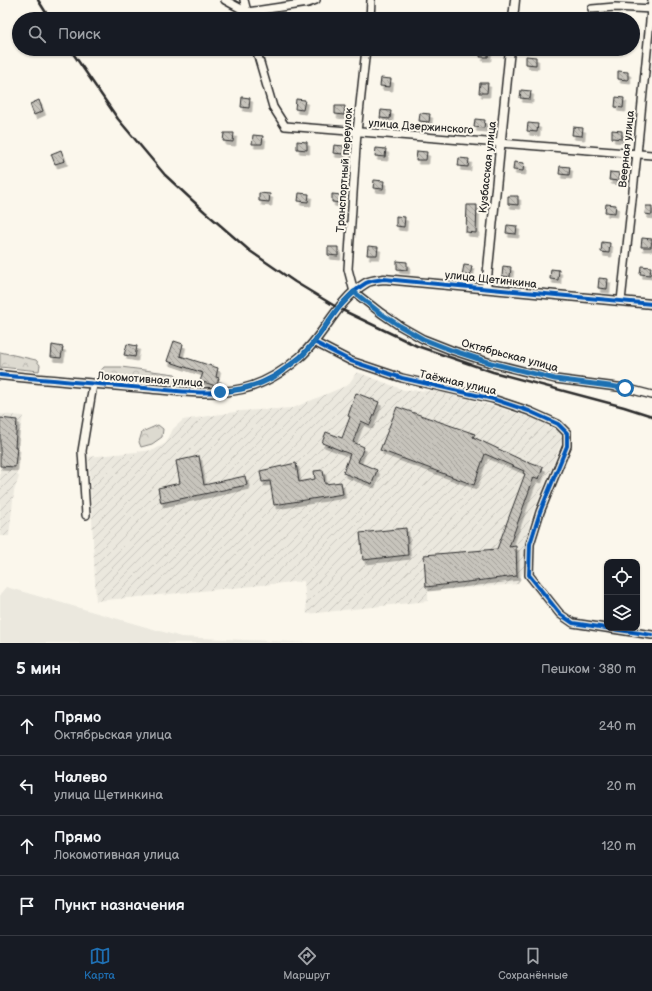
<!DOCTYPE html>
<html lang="ru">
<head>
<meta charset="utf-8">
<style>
	:root { --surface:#171b24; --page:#20242c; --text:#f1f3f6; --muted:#9ea1a6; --line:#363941; --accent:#1f6fb2 }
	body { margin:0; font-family:"Balsamiq Sans",sans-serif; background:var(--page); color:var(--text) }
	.controls { position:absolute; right:12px; bottom:12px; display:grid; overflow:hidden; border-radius:8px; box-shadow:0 1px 3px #0004 }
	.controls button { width:36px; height:36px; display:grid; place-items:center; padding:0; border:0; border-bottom:1px solid var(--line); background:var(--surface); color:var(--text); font:20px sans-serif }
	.stop { position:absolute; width:12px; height:12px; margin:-9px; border:3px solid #1f6fb2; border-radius:50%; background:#fff }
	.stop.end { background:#1f6fb2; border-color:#fff; box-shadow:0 1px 4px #0008 }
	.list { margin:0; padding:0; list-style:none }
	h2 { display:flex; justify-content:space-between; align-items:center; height:52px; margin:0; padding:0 16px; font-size:17px }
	h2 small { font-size:13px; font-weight:400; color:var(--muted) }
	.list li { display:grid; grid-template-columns:26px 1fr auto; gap:12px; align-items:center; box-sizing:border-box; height:60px; padding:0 16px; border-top:1px solid var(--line) }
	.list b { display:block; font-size:15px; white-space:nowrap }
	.list p { margin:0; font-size:13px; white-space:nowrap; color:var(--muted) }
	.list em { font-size:13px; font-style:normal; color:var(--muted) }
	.icon { flex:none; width:22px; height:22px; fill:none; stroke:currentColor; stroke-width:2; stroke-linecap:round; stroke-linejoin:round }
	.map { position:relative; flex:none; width:652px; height:643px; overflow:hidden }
	.search { position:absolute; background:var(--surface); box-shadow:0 1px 3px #0004; left:12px; right:12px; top:12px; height:44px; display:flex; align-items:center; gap:10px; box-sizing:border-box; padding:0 14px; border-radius:22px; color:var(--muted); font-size:15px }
	.sheet { height:292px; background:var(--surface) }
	nav { display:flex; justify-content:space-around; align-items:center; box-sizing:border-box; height:56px; border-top:1px solid var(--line); background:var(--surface); font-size:11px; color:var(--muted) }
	nav a { display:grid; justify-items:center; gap:2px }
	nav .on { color:var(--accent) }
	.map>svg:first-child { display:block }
	.built { fill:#ebe8de }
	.industrial { fill:url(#industrial-furrows) }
	.forest { fill:url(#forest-crowns); stroke:#84827e }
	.building { fill:url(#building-back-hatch); stroke:#2b2b2b; filter:url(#shadow) }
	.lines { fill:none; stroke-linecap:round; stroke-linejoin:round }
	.minor-casing { stroke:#2b2b2b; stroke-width:10 }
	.tertiary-casing { stroke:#2b2b2b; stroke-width:11 }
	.minor { stroke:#fbf7ec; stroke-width:7 }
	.tertiary { stroke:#fbf7ec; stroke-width:8 }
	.rail { stroke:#2b2b2b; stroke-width:2.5 }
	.cycleway-casing { stroke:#fbf7ec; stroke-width:6 }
	.cycleway { stroke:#0057b8; stroke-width:4 }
	.route { stroke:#1f6fb2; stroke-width:5 }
	.labels { text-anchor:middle; stroke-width:4; stroke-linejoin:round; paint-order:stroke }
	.street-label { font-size:11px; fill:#2b2b2b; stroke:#fbf7ec }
</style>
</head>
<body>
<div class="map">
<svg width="652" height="643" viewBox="0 0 652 643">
	<defs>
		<pattern id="industrial-furrows" width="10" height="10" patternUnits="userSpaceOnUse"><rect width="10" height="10" fill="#ebe8de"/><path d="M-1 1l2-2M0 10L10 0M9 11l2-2" fill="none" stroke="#cac7bf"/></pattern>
		<pattern id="forest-crowns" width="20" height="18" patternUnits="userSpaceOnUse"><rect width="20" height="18" fill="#dddad0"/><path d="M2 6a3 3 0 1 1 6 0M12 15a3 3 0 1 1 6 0" fill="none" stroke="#bebbb3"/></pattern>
		<pattern id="building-back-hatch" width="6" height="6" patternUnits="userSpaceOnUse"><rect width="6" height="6" fill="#c7c4bc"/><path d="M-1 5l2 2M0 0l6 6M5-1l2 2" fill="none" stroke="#a29f99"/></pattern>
		<filter id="shadow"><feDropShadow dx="2.5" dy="4" stdDeviation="0" flood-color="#0004"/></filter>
	</defs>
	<rect width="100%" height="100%" fill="#fbf7ec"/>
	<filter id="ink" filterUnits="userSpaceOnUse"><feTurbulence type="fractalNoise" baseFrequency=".025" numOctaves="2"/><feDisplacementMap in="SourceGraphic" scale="8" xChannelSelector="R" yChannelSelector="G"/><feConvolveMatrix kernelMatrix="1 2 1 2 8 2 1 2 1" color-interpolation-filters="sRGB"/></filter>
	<g filter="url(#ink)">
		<path class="built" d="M 6,587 L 181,637 L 313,643 L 2,643 L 0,642 L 0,594 Z"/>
		<g class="industrial">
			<path d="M 357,372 L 404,390 L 437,391 L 497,407 L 532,418 L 561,432 L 563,439 L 530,520 L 525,568 L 518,584 L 428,591 L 428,601 L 307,614 L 304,581 L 96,601 L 89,457 L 154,450 L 166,443 L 173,429 L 183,420 L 241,411 L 293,408 L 348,385 Z"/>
			<path d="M 0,414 L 23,416 L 17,447 L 15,467 L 14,470 L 19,477 L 14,491 L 9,536 L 0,536 Z"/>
		</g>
		<g class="forest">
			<path d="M 0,352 L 36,360 L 40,365 L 39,371 L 0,367 Z"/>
			<path d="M 104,367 L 121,367 L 175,374 L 180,379 L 178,391 L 106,385 L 99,373 Z"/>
			<path d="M 158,425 L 163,429 L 162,437 L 152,444 L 141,447 L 139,442 L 142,432 Z"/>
		</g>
		<g class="building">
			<path d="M 481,49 L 489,49 L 488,57 L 480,57 Z"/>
			<path d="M 526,56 L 536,57 L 536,65 L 526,64 Z"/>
			<path d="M 618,71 L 628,72 L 628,80 L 618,79 Z"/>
			<path d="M 381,78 L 391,79 L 390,87 L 380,86 Z"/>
			<path d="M 480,83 L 488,83 L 487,93 L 479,93 Z"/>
			<path d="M 521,90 L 531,91 L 530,99 L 520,98 Z"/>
			<path d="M 242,97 L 250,98 L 249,108 L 241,107 Z"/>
			<path d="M 616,97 L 624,98 L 623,108 L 615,107 Z"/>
			<path d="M 296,99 L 305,100 L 303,110 L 295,109 Z"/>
			<path d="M 39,100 L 43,111 L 34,115 L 30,104 Z"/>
			<path d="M 335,106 L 345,106 L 344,115 L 335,114 Z"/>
			<path d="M 381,110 L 391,111 L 390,119 L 380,118 Z"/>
			<path d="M 420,113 L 430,114 L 429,122 L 419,121 Z"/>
			<path d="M 475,119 L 485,120 L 484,128 L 474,127 Z"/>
			<path d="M 528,123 L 538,124 L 537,132 L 527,131 Z"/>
			<path d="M 573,127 L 583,128 L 582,136 L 572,135 Z"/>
			<path d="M 612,130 L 622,131 L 622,139 L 612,138 Z"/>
			<path d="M 224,133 L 234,133 L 233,142 L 223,141 Z"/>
			<path d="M 253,135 L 263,136 L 262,144 L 252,144 Z"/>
			<path d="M 297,141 L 307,142 L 307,150 L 297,149 Z"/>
			<path d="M 334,145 L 344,146 L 343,154 L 333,153 Z"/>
			<path d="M 376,148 L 386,149 L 385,157 L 375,156 Z"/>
			<path d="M 61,150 L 65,161 L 55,164 L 51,154 Z"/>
			<path d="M 417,151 L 427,152 L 426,160 L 416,160 Z"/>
			<path d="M 459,158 L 469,159 L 468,167 L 458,166 Z"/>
			<path d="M 514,162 L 524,163 L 523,171 L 513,170 Z"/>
			<path d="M 560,166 L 570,167 L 569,175 L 559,174 Z"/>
			<path d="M 610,172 L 620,173 L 619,181 L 609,180 Z"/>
			<path d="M 374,180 L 384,181 L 383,189 L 373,188 Z"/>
			<path d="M 259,193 L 270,194 L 269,202 L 259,201 Z"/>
			<path d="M 299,193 L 309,194 L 308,202 L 298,201 Z"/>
			<path d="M 332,194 L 342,195 L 342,203 L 332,202 Z"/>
			<path d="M 508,196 L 518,196 L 518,205 L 508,204 Z"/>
			<path d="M 606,204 L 616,205 L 615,213 L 605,212 Z"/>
			<path d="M 467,205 L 477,205 L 476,233 L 466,232 Z"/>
			<path d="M 646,206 L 652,206 L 652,215 L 645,214 Z"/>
			<path d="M 396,216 L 405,217 L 404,227 L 396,226 Z"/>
			<path d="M 507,225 L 517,226 L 516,234 L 506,233 Z"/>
			<path d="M 642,238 L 652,239 L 651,247 L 641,247 Z"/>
			<path d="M 602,242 L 610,243 L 609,253 L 601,252 Z"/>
			<path d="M 368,246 L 378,247 L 377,255 L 367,255 Z"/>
			<path d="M 328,247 L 338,247 L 338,256 L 328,255 Z"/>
			<path d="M 397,261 L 407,262 L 407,270 L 397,269 Z"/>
			<path d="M 464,265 L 472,266 L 470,276 L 462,275 Z"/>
			<path d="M 503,266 L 511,267 L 510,277 L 502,276 Z"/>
			<path d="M 641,266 L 651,267 L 650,275 L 640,274 Z"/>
			<path d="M 551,269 L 559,270 L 558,280 L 550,279 Z"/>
			<path d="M 599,278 L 608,279 L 607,289 L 598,288 Z"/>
			<path d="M 174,341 L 183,344 L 180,356 L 218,368 L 216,377 L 219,378 L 216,386 L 200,381 L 203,373 L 167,361 Z"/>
			<path d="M 127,344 L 137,346 L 135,357 L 124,355 Z"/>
			<path d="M 52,345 L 63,347 L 61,358 L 51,357 Z"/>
			<path d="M 356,393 L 379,402 L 370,425 L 361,421 L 353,442 L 364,447 L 358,462 L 377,470 L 372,484 L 343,473 L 350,454 L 322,443 L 326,432 L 342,438 L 350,417 L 348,416 Z"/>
			<path d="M 397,407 L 475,434 L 473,437 L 526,462 L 527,461 L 543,467 L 539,479 L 534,477 L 509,547 L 516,546 L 517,576 L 426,587 L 424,555 L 497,549 L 525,474 L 523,473 L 524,471 L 485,454 L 474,485 L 380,450 Z"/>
			<path d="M 0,418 L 17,420 L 15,447 L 17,447 L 15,467 L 0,466 Z"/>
			<path d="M 199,456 L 204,485 L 245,476 L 247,485 L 161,503 L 158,488 L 180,483 L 176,461 Z"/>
			<path d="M 296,463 L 299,482 L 315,479 L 314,471 L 323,470 L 325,484 L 341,482 L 343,494 L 274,505 L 270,481 L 262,482 L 260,471 Z"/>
			<path d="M 406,528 L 408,555 L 363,560 L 360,533 Z"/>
		</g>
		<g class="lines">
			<defs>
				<g id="minor">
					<path d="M 225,0 L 247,12 L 308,3 L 316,0"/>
					<path d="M 244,0 L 249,19"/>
					<path d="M 592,9 L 615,7 L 652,9"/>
					<path d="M 370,19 L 371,0"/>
					<path d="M 256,49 L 273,107 L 285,126 L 652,155"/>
					<path d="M 366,49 L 357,132 L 348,269 L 354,292 L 381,313 L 400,326 L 423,339 L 451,350 L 491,363 L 555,379 L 625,388 L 652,395"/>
					<path d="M 621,301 L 637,154 L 652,0"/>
					<path d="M 314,342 L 351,361 L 402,378 L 493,399 L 529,411 L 558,424 L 567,433 L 567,446 L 540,512 L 530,544 L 529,575 L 560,614 L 573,623 L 652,635"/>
					<path d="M 86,515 L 82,451 L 93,385"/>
				</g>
				<g id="tertiary">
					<path d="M 513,19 L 515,0"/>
					<path d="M 486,288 L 510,49"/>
					<path d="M 0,375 C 48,380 97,384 145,388 C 177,391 210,396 242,389 C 264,384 283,372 300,357 C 325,335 336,301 366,283 C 371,280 378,280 384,279 L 652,304"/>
				</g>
			</defs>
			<use href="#minor" class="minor-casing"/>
			<use href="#tertiary" class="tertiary-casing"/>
			<use href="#minor" class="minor"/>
			<use href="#tertiary" class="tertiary"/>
			<g class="rail">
				<path d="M 38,0 L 50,19"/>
				<path d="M 70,49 L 118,119 L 165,175 L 205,212 L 250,251 L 295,282 L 338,308 L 417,346 L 493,372 L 624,407 L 652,416"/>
			</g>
			<defs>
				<g id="cycleway">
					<path d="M 314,342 L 351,361 L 402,378 L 493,399 L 529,411 L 558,424 L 567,433 L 567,446 L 540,512 L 530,544 L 529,575 L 560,614 L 573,623 L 652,635"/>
					<path d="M 0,375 C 48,380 97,384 145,388 C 177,391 210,396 242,389 C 264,384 283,372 300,357 C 325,335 336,301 366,283 C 371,280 378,280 384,279 L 652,304"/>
				</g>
			</defs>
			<use href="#cycleway" class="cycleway-casing"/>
			<use href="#cycleway" class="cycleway"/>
		</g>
	</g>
	<g class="lines" filter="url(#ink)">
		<path class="route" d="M 220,392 L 241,389 L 259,384 L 274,377 L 301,357 L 314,342 L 338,308 L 354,292 L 380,313 L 400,326 L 423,339 L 451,350 L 491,363 L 555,379 L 625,388"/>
	</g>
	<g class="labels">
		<g class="street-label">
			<text transform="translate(421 126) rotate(4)" y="4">улица Дзержинского</text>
			<text transform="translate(626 149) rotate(-84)" y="4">Веерная улица</text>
			<text transform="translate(487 167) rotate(-84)" y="4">Кузбасская улица</text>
			<text transform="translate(344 170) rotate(-86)" y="4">Транспортный переулок</text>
			<text transform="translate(491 279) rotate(6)" y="4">улица Щетинкина</text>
			<text transform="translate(510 355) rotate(15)" y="4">Октябрьская улица</text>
			<text transform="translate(150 379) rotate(4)" y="4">Локомотивная улица</text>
			<text transform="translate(458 382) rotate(13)" y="4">Таёжная улица</text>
		</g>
	</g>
</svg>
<div class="controls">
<button><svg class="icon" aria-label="locate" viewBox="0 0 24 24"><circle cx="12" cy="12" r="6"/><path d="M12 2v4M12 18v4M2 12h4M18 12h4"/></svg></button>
<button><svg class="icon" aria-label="layers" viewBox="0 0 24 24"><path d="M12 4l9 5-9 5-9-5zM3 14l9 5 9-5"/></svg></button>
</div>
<div class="stop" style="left:625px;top:388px"></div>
<div class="stop end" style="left:220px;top:392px"></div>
<div class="search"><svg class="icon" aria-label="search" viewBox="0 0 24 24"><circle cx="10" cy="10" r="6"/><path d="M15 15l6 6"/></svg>Поиск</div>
</div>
<section class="sheet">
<h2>5 мин<small>Пешком · 380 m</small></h2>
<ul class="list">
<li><svg class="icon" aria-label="ahead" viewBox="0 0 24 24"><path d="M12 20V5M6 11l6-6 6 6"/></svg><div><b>Прямо</b><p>Октябрьская улица</p></div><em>240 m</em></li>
<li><svg class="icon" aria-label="left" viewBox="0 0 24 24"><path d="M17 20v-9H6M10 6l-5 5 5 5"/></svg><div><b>Налево</b><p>улица Щетинкина</p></div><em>20 m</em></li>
<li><svg class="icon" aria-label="ahead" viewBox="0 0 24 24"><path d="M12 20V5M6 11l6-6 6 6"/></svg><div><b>Прямо</b><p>Локомотивная улица</p></div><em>120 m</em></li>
<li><svg class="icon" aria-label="arrive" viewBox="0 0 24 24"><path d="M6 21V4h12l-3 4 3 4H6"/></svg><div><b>Пункт назначения</b></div></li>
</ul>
</section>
<nav>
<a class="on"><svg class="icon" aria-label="map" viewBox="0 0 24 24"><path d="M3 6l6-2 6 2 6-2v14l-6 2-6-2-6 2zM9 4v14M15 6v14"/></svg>Карта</a>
<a><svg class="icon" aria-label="directions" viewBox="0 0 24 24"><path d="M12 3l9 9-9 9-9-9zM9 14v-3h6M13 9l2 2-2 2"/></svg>Маршрут</a>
<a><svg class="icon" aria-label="saved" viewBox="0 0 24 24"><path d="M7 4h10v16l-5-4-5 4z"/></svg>Сохранённые</a>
</nav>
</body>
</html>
